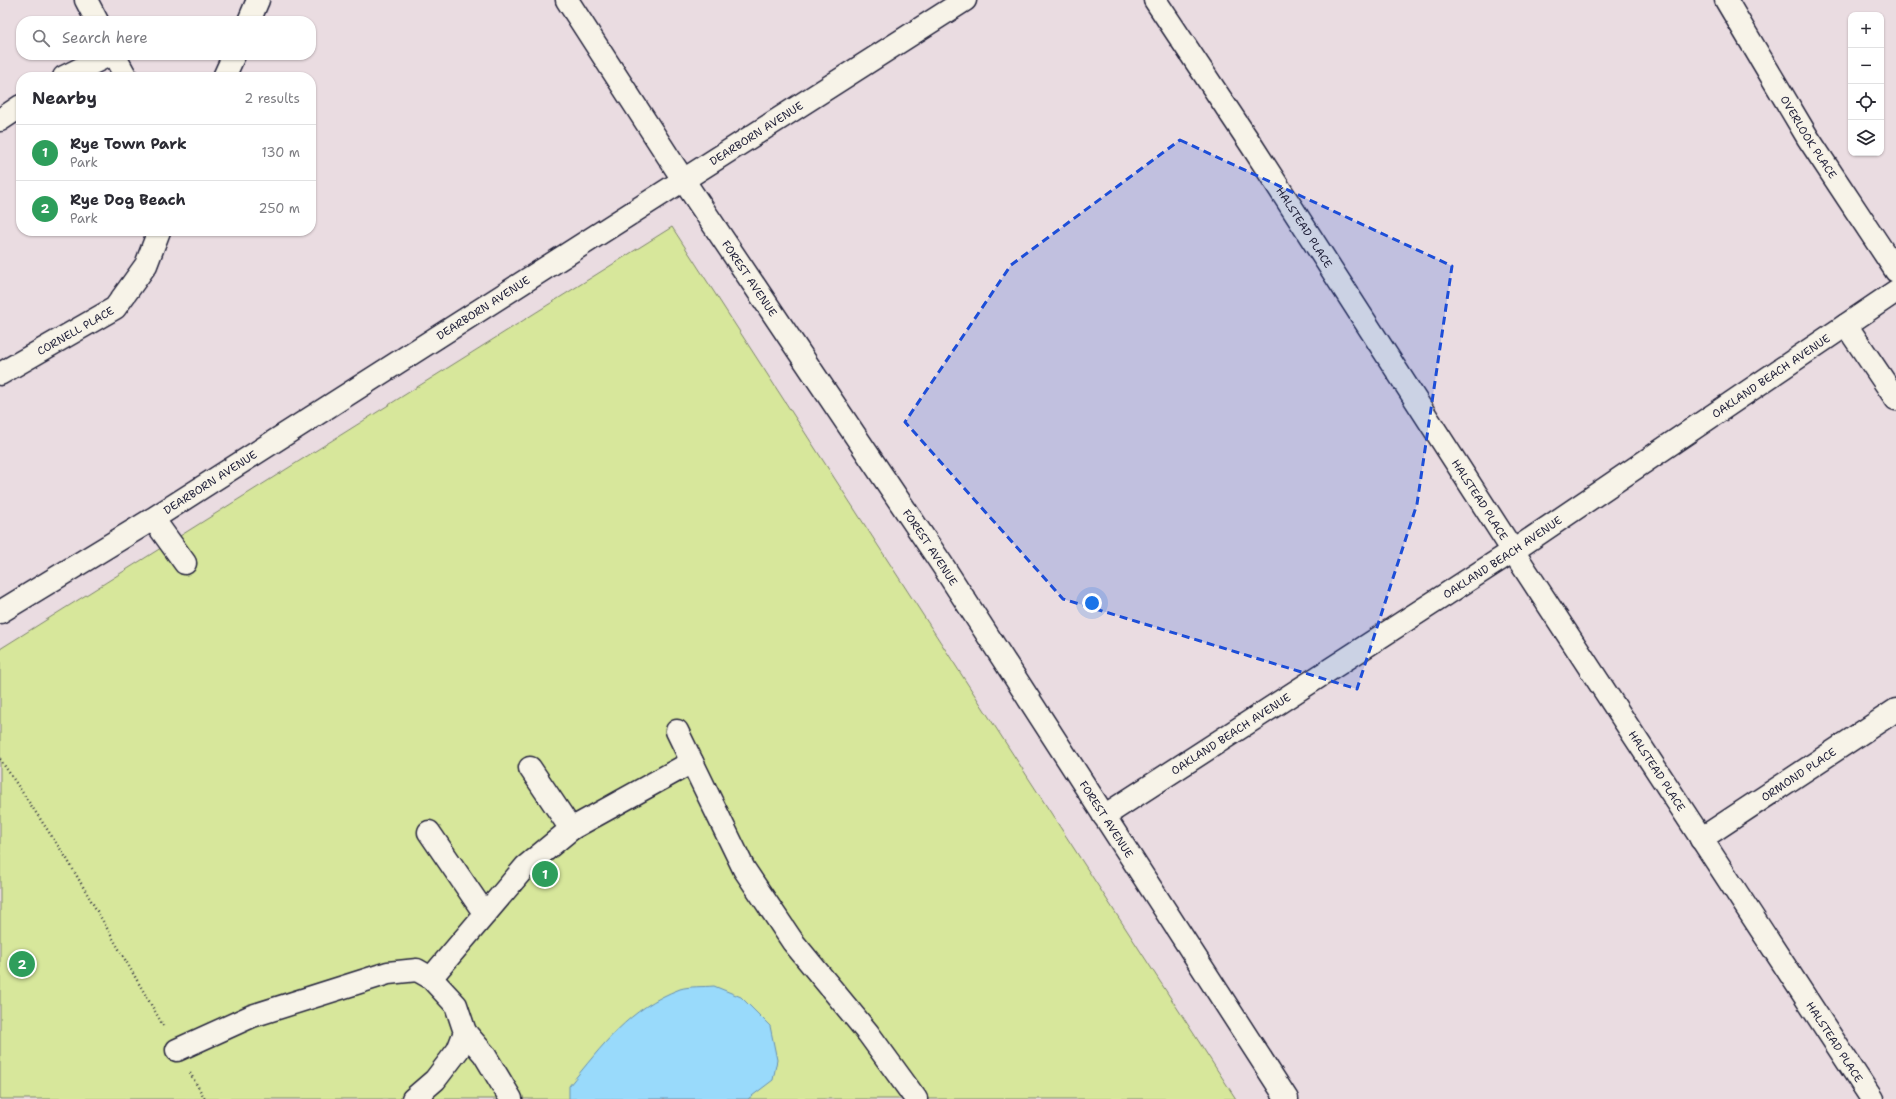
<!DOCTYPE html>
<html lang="en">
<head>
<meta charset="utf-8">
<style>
	:root { --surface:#fff; --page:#f7f7f7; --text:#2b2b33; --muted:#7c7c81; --line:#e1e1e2; --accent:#1f6fb2 }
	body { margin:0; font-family:"Shantell Sans",sans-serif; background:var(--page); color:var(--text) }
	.controls { position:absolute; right:12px; top:12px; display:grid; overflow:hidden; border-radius:8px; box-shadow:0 1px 3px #0004 }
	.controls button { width:36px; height:36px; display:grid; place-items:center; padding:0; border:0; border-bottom:1px solid var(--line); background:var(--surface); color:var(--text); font:20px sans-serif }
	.you { position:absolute; left:1092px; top:603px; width:14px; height:14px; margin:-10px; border:3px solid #fff; border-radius:50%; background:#1a73e8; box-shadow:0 0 0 6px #1a73e833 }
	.badge { display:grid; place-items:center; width:26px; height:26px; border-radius:50%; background:var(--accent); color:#fff; font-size:13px; font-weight:700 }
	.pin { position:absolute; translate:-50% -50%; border:2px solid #fff; box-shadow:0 1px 4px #0006 }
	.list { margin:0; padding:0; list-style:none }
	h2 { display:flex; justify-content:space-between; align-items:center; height:52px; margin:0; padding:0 16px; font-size:17px }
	h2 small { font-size:13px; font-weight:400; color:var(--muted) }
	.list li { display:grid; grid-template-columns:26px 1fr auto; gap:12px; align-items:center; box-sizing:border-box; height:56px; padding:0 16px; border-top:1px solid var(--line) }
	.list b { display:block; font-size:15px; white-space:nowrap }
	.list p { margin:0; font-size:13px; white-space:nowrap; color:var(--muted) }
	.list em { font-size:13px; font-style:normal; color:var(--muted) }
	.icon { flex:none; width:22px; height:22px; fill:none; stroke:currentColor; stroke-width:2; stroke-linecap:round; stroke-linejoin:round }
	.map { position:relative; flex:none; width:1896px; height:1099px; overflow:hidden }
	.search { position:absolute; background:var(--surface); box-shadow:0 1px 3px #0004; left:16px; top:16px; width:300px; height:44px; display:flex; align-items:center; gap:10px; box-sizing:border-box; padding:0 14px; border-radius:16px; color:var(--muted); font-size:15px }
	.panel { position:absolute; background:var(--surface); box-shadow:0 1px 3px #0004; left:16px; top:72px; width:300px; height:164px; border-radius:16px }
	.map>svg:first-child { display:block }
	.green { fill:#d7e79b; stroke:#7c846b }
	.water { fill:#99dafb; stroke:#6990ae }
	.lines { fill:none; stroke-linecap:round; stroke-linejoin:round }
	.minor-casing { stroke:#22223b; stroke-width:25 }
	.path { stroke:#22223b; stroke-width:2.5; stroke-dasharray:1 3; stroke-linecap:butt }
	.minor { stroke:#f7f3e8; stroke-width:22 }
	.marked { fill:#1d4ed8; fill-opacity:0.2; stroke:#1d4ed8; stroke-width:3; stroke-dasharray:8 5; stroke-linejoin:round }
	.labels { text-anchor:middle; stroke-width:3.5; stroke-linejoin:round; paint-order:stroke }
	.street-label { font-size:11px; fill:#22223b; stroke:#f7f3e8 }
</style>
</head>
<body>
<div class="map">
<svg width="1896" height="1099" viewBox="0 0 1896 1099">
	<rect width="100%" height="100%" fill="#eadce1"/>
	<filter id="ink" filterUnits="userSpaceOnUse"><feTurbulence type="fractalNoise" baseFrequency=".025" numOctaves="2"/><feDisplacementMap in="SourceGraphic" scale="8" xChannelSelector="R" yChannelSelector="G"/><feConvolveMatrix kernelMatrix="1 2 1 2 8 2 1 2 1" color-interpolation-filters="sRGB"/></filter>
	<g filter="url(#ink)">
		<path class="green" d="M 672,227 L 1236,1099 L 0,1099 L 0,649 Z"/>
		<path class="water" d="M 714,986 L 741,997 L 770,1026 L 777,1060 L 773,1080 L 748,1099 L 569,1099 L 569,1086 C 602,1046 629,1008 680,989 C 690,986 703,987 714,986 Z"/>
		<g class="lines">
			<defs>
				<g id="minor">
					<path d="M 86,0 L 97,21"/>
					<path id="s1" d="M 567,0 L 684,181 L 943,566 L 1287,1099"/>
					<path id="s2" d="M 1155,0 L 1252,146 L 1513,551 L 1872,1099"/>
					<path id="s3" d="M 1726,0 L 1808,138 L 1896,271"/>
					<path d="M 249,21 L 258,0"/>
					<path d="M 114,55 L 126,77"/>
					<path d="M 64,77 L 109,55"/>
					<path d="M 224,77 L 234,55"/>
					<path d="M 0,120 L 21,106"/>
					<path d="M 1846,325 L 1896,399"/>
					<path id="s4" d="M 0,374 L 115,308 L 146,265 L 159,231"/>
					<path d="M 151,520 L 159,527 L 185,563"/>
					<path id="s5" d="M 0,612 L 151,520 L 965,0"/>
					<path d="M 677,731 L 744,869 L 793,942 L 868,1033 L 916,1099"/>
					<path id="s6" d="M 1104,816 L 1513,551 L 1896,291"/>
					<path d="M 571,829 L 692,762"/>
					<path d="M 429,832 L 485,914"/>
					<path id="s7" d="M 1701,839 L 1896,710"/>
					<path d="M 431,978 L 525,867 L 571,829 L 530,768"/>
					<path d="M 465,1032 L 484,1054 L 511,1099"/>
					<path d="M 177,1050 L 252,1016 L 388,973 L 417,970 L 431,978 L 456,1005 L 465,1032 L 458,1050 L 435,1080 L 413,1099"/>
				</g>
			</defs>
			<use href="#minor" class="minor-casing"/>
			<g class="path">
				<path d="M 0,759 L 67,859 L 164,1027"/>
				<path d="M 190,1073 L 205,1099"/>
			</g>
			<use href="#minor" class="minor"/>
		</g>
	</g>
	<path class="marked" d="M 1180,140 L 1452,266 L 1417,504 L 1357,689 L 1063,599 L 905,422 L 1011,265 Z"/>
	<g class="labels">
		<g class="street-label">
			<text dy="4" stroke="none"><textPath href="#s5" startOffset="895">DEARBORN AVENUE</textPath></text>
			<text dy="4" stroke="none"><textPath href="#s3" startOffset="160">OVERLOOK PLACE</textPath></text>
			<text dy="4" stroke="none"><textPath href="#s2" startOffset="272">HALSTEAD PLACE</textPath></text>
			<text dy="4" stroke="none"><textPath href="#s1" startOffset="333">FOREST AVENUE</textPath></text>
			<text dy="4" stroke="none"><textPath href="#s5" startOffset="571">DEARBORN AVENUE</textPath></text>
			<text dy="4" stroke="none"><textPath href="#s4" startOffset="87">CORNELL PLACE</textPath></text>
			<text dy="4" stroke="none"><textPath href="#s6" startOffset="799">OAKLAND BEACH AVENUE</textPath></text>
			<text dy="4" stroke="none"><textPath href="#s5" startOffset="247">DEARBORN AVENUE</textPath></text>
			<text dy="4" stroke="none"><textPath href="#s2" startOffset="596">HALSTEAD PLACE</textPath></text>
			<text dy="4" stroke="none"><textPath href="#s1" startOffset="657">FOREST AVENUE</textPath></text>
			<text dy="4" stroke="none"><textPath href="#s6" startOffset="475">OAKLAND BEACH AVENUE</textPath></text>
			<text dy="4" stroke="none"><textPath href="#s6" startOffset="151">OAKLAND BEACH AVENUE</textPath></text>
			<text dy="4" stroke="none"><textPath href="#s2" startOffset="920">HALSTEAD PLACE</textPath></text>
			<text dy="4" stroke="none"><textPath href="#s7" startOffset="117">ORMOND PLACE</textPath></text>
			<text dy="4" stroke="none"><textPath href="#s1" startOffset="981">FOREST AVENUE</textPath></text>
			<text dy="4" stroke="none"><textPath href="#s2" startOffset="1244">HALSTEAD PLACE</textPath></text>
		</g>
	</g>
</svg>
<div class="controls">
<button>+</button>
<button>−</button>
<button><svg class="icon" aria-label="locate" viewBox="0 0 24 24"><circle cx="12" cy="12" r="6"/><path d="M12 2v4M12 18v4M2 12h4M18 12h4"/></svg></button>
<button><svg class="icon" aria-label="layers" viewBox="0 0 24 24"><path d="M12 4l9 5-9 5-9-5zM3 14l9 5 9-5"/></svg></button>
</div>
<div class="you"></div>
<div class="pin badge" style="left:545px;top:874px;background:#2e9e5b">1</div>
<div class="pin badge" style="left:22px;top:964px;background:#2e9e5b">2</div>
<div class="search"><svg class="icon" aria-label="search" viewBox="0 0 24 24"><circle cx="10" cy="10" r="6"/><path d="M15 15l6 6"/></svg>Search here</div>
<section class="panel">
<h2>Nearby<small>2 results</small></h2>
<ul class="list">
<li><span class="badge" style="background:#2e9e5b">1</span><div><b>Rye Town Park</b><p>Park</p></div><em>130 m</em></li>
<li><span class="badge" style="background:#2e9e5b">2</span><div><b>Rye Dog Beach</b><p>Park</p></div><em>250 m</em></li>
</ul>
</section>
</div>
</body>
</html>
